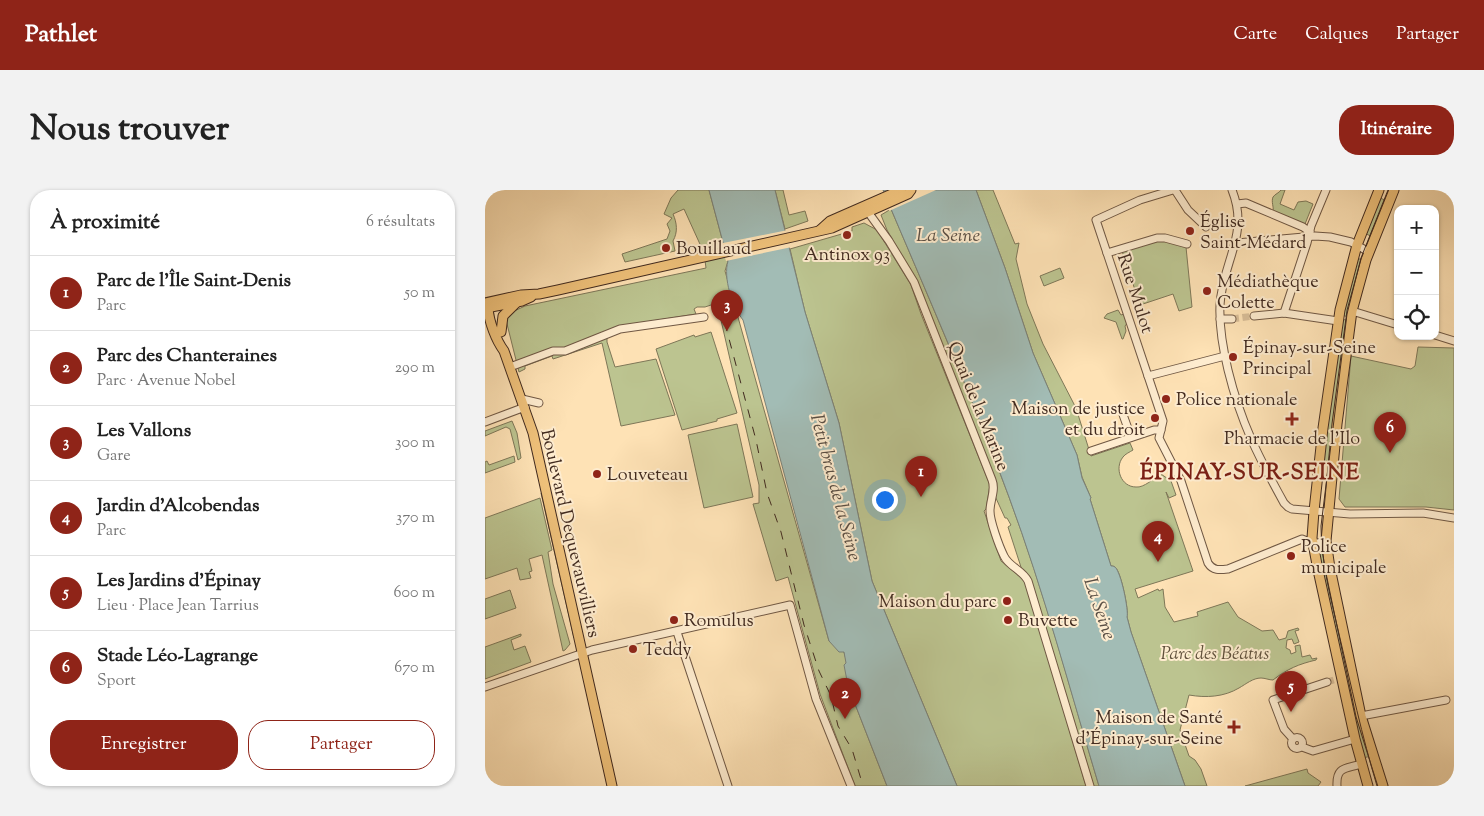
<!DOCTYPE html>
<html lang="fr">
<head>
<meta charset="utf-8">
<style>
	:root { --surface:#fff; --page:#f2f2f2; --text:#222; --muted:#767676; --line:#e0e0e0; --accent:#8f2418 }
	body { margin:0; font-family:"Sorts Mill Goudy",serif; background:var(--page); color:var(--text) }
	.controls { position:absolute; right:15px; top:15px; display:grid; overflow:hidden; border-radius:10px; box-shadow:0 1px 4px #0004 }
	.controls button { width:45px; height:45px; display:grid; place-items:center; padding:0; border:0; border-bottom:1px solid var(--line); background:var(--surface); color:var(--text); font:25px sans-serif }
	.you { position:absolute; left:399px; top:309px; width:18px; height:18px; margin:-12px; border:4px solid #fff; border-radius:50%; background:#1a73e8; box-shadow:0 0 0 8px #1a73e833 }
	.badge { display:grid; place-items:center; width:32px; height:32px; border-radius:50%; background:var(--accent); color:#fff; font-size:16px; font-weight:700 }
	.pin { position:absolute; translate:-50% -41px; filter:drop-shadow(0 1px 2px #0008) }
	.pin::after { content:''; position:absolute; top:26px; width:18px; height:15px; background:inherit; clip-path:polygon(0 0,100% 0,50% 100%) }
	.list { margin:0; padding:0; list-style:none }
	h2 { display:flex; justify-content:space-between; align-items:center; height:65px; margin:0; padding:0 20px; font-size:21px }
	h2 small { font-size:16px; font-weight:400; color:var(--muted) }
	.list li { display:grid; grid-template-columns:32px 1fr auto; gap:15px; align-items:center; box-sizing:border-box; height:75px; padding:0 20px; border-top:1px solid var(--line) }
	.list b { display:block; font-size:19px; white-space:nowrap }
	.list p { margin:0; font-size:16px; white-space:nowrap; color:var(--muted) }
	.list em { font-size:16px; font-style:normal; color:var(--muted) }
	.actions { display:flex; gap:10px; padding:15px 20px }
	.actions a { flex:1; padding:11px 0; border:1px solid var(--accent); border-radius:20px; text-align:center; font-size:18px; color:var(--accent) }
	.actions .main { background:var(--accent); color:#fff }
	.icon { flex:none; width:28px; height:28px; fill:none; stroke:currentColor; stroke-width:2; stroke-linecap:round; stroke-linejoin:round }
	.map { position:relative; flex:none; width:969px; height:596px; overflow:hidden; border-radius:20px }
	header { display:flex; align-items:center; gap:30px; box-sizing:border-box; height:70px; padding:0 25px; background:var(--accent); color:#fff }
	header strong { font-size:24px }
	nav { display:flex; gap:28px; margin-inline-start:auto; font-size:18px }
	.intro { display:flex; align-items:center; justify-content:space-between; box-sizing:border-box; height:120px; padding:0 30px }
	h1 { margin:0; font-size:35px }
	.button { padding:12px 22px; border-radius:20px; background:var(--accent); color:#fff; font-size:18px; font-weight:700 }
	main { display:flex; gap:30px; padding:0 30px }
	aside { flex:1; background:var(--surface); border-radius:20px; box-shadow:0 1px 4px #0004 }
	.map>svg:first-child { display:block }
	.green { fill:#bcc490; stroke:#7e7758 }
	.water { fill:#a2bcb5; stroke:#7b8279 }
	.pier { fill:#fee2b5 }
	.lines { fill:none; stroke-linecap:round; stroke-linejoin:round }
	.minor-tunnel { stroke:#d8bd97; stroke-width:7; stroke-dasharray:7 3.5; stroke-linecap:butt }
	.minor-casing { stroke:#705844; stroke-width:9 }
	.major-casing { stroke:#412a1f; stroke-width:11 }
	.minor { stroke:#feeccf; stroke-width:7 }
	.major { stroke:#efc17a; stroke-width:9 }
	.tram { stroke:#412a1f; stroke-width:1 }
	.rail { stroke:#412a1f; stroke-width:1; stroke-dasharray:9 9; stroke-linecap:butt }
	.poi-dot { fill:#8f2418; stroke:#feeccf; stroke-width:2 }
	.labels { text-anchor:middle; stroke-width:4; stroke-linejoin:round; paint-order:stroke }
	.poi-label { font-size:18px; fill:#412a1f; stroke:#feeccf; text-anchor:start }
	.street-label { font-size:18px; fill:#412a1f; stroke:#feeccf }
	.park-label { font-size:18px; font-style:italic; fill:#60503b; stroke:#feeccf }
	.water-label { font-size:19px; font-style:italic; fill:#594e44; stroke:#feeccf }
	.district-label { font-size:22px; font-weight:bold; letter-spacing:1px; fill:#7a1f14; stroke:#feeccf }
</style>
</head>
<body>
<header>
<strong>Pathlet</strong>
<nav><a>Carte</a><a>Calques</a><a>Partager</a></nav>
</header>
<div class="intro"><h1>Nous trouver</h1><a class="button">Itinéraire</a></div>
<main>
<aside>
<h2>À proximité<small>6 résultats</small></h2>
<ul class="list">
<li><span class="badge">1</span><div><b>Parc de l'Île Saint-Denis</b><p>Parc</p></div><em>50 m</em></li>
<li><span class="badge">2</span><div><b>Parc des Chanteraines</b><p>Parc · Avenue Nobel</p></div><em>290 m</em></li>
<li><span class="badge">3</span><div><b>Les Vallons</b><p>Gare</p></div><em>300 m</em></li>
<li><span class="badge">4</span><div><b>Jardin d'Alcobendas</b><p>Parc</p></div><em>370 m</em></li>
<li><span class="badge">5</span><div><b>Les Jardins d'Épinay</b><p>Lieu · Place Jean Tarrius</p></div><em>600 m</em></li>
<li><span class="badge">6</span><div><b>Stade Léo-Lagrange</b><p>Sport</p></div><em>670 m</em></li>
</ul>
<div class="actions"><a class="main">Enregistrer</a><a>Partager</a></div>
</aside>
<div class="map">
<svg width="969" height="596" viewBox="0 0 969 596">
	<rect width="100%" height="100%" fill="#fee2b5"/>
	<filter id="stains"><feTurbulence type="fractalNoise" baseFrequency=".004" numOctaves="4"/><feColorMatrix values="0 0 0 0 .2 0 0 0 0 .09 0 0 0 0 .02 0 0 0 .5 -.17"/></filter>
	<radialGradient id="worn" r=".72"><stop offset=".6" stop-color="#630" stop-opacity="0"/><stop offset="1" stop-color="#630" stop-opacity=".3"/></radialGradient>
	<g class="green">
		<path d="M 193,0 L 224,0 L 243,71 L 240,81 L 344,451 L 359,462 L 362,473 L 363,496 L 402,596 L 370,596 L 335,504 L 303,387 L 291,391 L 268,314 L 274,313 L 274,295 L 232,113 L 220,117 L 212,117 L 209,119 L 211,124 L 135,136 L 122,141 L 122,152 L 130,177 L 171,169 L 190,225 L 136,236 L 117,153 L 68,169 L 67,166 L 40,176 L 40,179 L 34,182 L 21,130 L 25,123 L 40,116 L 221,78 L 219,63 L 199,19 L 188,24 C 192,33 193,42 188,51 L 190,61 L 140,72 L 137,64 L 182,49 L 185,41 L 182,34 L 187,28 L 179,24 L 186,8 Z"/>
		<path d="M 290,0 L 298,0 L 304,25 L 320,21 L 323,31 L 300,39 Z"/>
		<path d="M 491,0 L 508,0 L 530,54 L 534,53 L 531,69 L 542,114 L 558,154 L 591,218 L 606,266 L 645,253 L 648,260 C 645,262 640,264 638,267 C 629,278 636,297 651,297 C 659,298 669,288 676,284 L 686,291 L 691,305 L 684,308 L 681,302 L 708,381 L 650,399 L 653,408 L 673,399 L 674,401 L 678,399 L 680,417 L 689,432 L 713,426 L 712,422 L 743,412 L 753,427 L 777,441 L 788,440 L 794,450 L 801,448 L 803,441 L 813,438 L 814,440 L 810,441 L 814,452 L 809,454 L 807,449 L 802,450 L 801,458 L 805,460 L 806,464 L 811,462 L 810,456 L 815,455 L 817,467 L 825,465 L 827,469 L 832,468 L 831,470 C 814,474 802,479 788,490 C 784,490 780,488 776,488 C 768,488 761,494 754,498 C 739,507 721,508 704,505 L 695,540 L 704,566 L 710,570 L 716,579 L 722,596 L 700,596 L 646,442 L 642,427 C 644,421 636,381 630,377 C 629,376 627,376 626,376 L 605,309 L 606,308 L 597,287 L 592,265 L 548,163 L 520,78 Z"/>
		<path d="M 796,0 L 800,0 L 795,14 L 809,20 L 813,12 L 821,11 L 828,14 L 820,34 L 788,21 C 789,17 786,12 788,7 C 790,4 794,3 796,0 Z"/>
		<path d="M 893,7 L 902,11 L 888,47 L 879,43 Z"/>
		<path d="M 406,19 C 447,115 488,210 524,307 C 559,401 585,499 614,596 L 607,596 L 523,337 L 526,335 L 522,328 L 520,328 L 510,306 L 418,68 L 402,40 L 396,25 Z"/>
		<path d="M 379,33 L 392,40 L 426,95 L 436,124 L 505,295 L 501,319 L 499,321 L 516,371 L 540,391 L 601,596 L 472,596 L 387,391 L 354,233 L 320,122 L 305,59 L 367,41 L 367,37 Z"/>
		<path d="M 676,49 L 701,57 L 707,117 L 694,121 L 688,104 L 655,115 L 637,61 Z"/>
		<path d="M 871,68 L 878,70 L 864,127 L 856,125 Z"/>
		<path d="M 575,78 L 579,88 L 559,96 L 555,86 Z"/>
		<path d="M 633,120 L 636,125 L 639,124 L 643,132 L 640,136 L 641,141 L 638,149 L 637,149 L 631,132 L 619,128 L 622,124 Z"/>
		<path d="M 855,128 L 863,131 L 846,275 L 837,274 Z"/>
		<path d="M 226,142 L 252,223 L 232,229 L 232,231 L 197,240 L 171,159 L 209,145 L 210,147 Z"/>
		<path d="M 933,157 L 969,158 L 969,320 L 941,317 L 860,317 L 854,309 L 866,166 L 926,179 L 930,176 Z"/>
		<path d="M 27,231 L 32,243 L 36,268 L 33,270 L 25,239 L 21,237 L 0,246 L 0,241 Z"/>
		<path d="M 252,234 L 268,307 L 219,318 L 203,245 Z"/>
		<path d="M 29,266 L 30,272 L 0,283 L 0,272 L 2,271 L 4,275 Z"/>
		<path d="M 56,303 L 59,303 L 91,448 L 89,448 Z"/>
		<path d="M 55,308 L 67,360 L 63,362 L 68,394 L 85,454 L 80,460 L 78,461 L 57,365 L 44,369 L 47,381 L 44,382 L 46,388 L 35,390 L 32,378 L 0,389 L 0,328 Z"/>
		<path d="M 840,359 L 886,566 L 878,568 L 832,360 Z"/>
		<path d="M 25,400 L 31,418 L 0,429 L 0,409 Z"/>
		<path d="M 36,444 L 36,446 L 26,450 L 29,460 L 40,456 L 46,472 L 0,489 L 0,457 Z"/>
		<path d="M 822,579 L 823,583 L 836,592 L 833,596 L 760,596 Z"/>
	</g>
	<g class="water">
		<path d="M 224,0 L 290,0 L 320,122 L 354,233 L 387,391 L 472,596 L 402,596 L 363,496 L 359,475 L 361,473 L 359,462 L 354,462 L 344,451 L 258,130 C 247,116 238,88 243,71 Z"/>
		<path d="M 398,0 L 491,0 L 520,78 L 548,163 L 592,265 L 597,288 L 606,308 L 605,309 L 626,376 C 627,376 628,376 630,377 C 636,382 644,421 642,427 L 646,442 L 700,596 L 614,596 C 585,500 559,402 524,307 C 486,203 441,102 398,0 Z"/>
	</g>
	<g class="pier">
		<path d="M 403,0 L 451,0 L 404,21 L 396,3 Z"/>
		<path d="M 303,40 L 307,57 L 241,71 L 236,55 L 238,53 Z"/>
	</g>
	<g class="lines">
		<g class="minor-tunnel">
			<path d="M 747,129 L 769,126"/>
			<path d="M 842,492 L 852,489"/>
		</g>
		<defs>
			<g id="minor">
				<path d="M 688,0 L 655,10 L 611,30 L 678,231 L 674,248 L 696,291 L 723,373 C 728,381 735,380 743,379 L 817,349 L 829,354 L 841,351"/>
				<path d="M 690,0 L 703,20 L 721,37"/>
				<path d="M 747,0 C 765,45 737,72 735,115 C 734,137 738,159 743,180 C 756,233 773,266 799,313 L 803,317 L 807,319 L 865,324 L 938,323 L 969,328"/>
				<path d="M 752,14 L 761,13 L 818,37 L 825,42"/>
				<path d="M 383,22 L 404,51 L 429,92 L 507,290 C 511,300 505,310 505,321 C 505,331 514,356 519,366 C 524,377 538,380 543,391 L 605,596"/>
				<path d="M 752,53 L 830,46 L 845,47 L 866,52 L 884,62"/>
				<path d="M 622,63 L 672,48 L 680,48 L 702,54"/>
				<path d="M 867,121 L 913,135"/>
				<path d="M 799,123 L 822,53 L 826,36 L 841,0"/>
				<path d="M 769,126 L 799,123 L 853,131"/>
				<path d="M 735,129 L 747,129"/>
				<path d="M 950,145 L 969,151"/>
				<path d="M 25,177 L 68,161 L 80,161 L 135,139 L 219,127"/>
				<path d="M 663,186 L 740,166"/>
				<path d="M 37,209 L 54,213"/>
				<path d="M 636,219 L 646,247"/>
				<path d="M 0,232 L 40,217"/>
				<path d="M 606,261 L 669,240 L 676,240"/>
				<path d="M 192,442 L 243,596"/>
				<path d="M 0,497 L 107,460 L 305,415 L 331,509 L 366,596"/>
				<path d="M 876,526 L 961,510"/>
				<circle cx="812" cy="553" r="5.5"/>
				<path d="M 808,549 L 799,539 L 788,510 L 842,492"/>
				<path d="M 817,557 L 828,561 L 870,549"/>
				<path d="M 852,596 C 851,576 861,579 876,574"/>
				<path d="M 965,596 L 969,595"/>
			</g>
			<g id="major">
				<path d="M 335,40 L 345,31 L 416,0"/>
				<path d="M 0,113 L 36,105 L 54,104 L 73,100 L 347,38 L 423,4 L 426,0"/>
				<path d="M 6,117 L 37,111 L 46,107"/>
				<path d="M 3,118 C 4,132 11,150 19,161 L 48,243 L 127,596"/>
				<path d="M 16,142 L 18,126 L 31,113"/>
				<path d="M 883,596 L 870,549 L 833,380 L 827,348 L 829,321 L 838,238 L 855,120 L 872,55 L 894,0"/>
				<path d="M 898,596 L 876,526 L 845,378 L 841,351 L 852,234 L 867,121 L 881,70 L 909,0"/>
			</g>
		</defs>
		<use href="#minor" class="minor-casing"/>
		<use href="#major" class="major-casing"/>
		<use href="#minor" class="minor"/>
		<use href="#major" class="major"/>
		<path class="tram" d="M 892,596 C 877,546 866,495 854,444 C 846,409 836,372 836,336 L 862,124 L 876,68 L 903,0"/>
		<path class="rail" d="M 235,115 L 271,250 L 282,303 L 296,342 L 319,435 L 334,481 L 346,506 L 353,536 L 367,559 L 378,596"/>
	</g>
	<g class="poi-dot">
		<circle cx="705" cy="41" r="5"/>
		<circle cx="362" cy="45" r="5"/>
		<circle cx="181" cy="58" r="5"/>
		<circle cx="722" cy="101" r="5"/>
		<circle cx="748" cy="167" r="5"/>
		<circle cx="681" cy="209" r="5"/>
		<circle cx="670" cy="228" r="5"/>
		<path d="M804.5 221.5h5v5h5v5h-5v5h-5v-5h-5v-5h5z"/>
		<circle cx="112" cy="284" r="5"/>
		<circle cx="806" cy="366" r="5"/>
		<circle cx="522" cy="411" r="5"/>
		<circle cx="189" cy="430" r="5"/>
		<circle cx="523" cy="430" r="5"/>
		<circle cx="148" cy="459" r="5"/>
		<path d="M746.5 529.5h5v5h5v5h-5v5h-5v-5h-5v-5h5z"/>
	</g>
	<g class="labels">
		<g class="poi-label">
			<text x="715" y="37">Église<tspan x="715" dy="21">Saint-Médard</tspan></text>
			<text x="191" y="64">Bouillaud</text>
			<text x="362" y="70" text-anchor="middle">Antinox 93</text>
			<text x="732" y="97">Médiathèque<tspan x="732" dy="21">Colette</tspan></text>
			<text x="758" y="163">Épinay-sur-Seine<tspan x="758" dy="21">Principal</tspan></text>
			<text x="691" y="215">Police nationale</text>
			<text x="660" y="224" text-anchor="end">Maison de justice<tspan x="660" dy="21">et du droit</tspan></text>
			<text x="807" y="254" text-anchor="middle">Pharmacie de l'Ilo</text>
			<text x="122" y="290">Louveteau</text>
			<text x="816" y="362">Police<tspan x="816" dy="21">municipale</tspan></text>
			<text x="512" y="417" text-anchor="end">Maison du parc</text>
			<text x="199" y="436">Romulus</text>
			<text x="533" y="436">Buvette</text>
			<text x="158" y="465">Teddy</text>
			<text x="738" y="533" text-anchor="end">Maison de Santé<tspan x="738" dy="21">d'Épinay-sur-Seine</tspan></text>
		</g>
		<g class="street-label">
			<text transform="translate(651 103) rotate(72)" y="6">Rue Mulot</text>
			<text transform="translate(494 216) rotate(68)" y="6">Quai de la Marine</text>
			<text transform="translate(86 343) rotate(77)" y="6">Boulevard Dequevauvilliers</text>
		</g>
		<g class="park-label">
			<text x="730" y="469">Parc des Béatus</text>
		</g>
		<g class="water-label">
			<text x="463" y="51">La Seine</text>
			<text transform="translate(352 297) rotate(75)" y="7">Petit bras de la Seine</text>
			<text transform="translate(616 418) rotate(71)" y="7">La Seine</text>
		</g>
		<g class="district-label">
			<text x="765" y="289">ÉPINAY-SUR-SEINE</text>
		</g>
	</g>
	<rect width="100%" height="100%" filter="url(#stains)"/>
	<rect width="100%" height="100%" fill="url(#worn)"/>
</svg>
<div class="controls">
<button>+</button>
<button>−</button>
<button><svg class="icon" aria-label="locate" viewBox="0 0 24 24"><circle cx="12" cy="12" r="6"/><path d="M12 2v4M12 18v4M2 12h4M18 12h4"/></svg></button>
</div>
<div class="you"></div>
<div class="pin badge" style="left:436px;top:307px">1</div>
<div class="pin badge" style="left:360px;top:529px">2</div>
<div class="pin badge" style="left:242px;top:141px">3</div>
<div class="pin badge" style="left:673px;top:372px">4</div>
<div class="pin badge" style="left:806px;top:522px">5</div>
<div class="pin badge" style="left:905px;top:263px">6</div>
</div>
</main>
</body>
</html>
